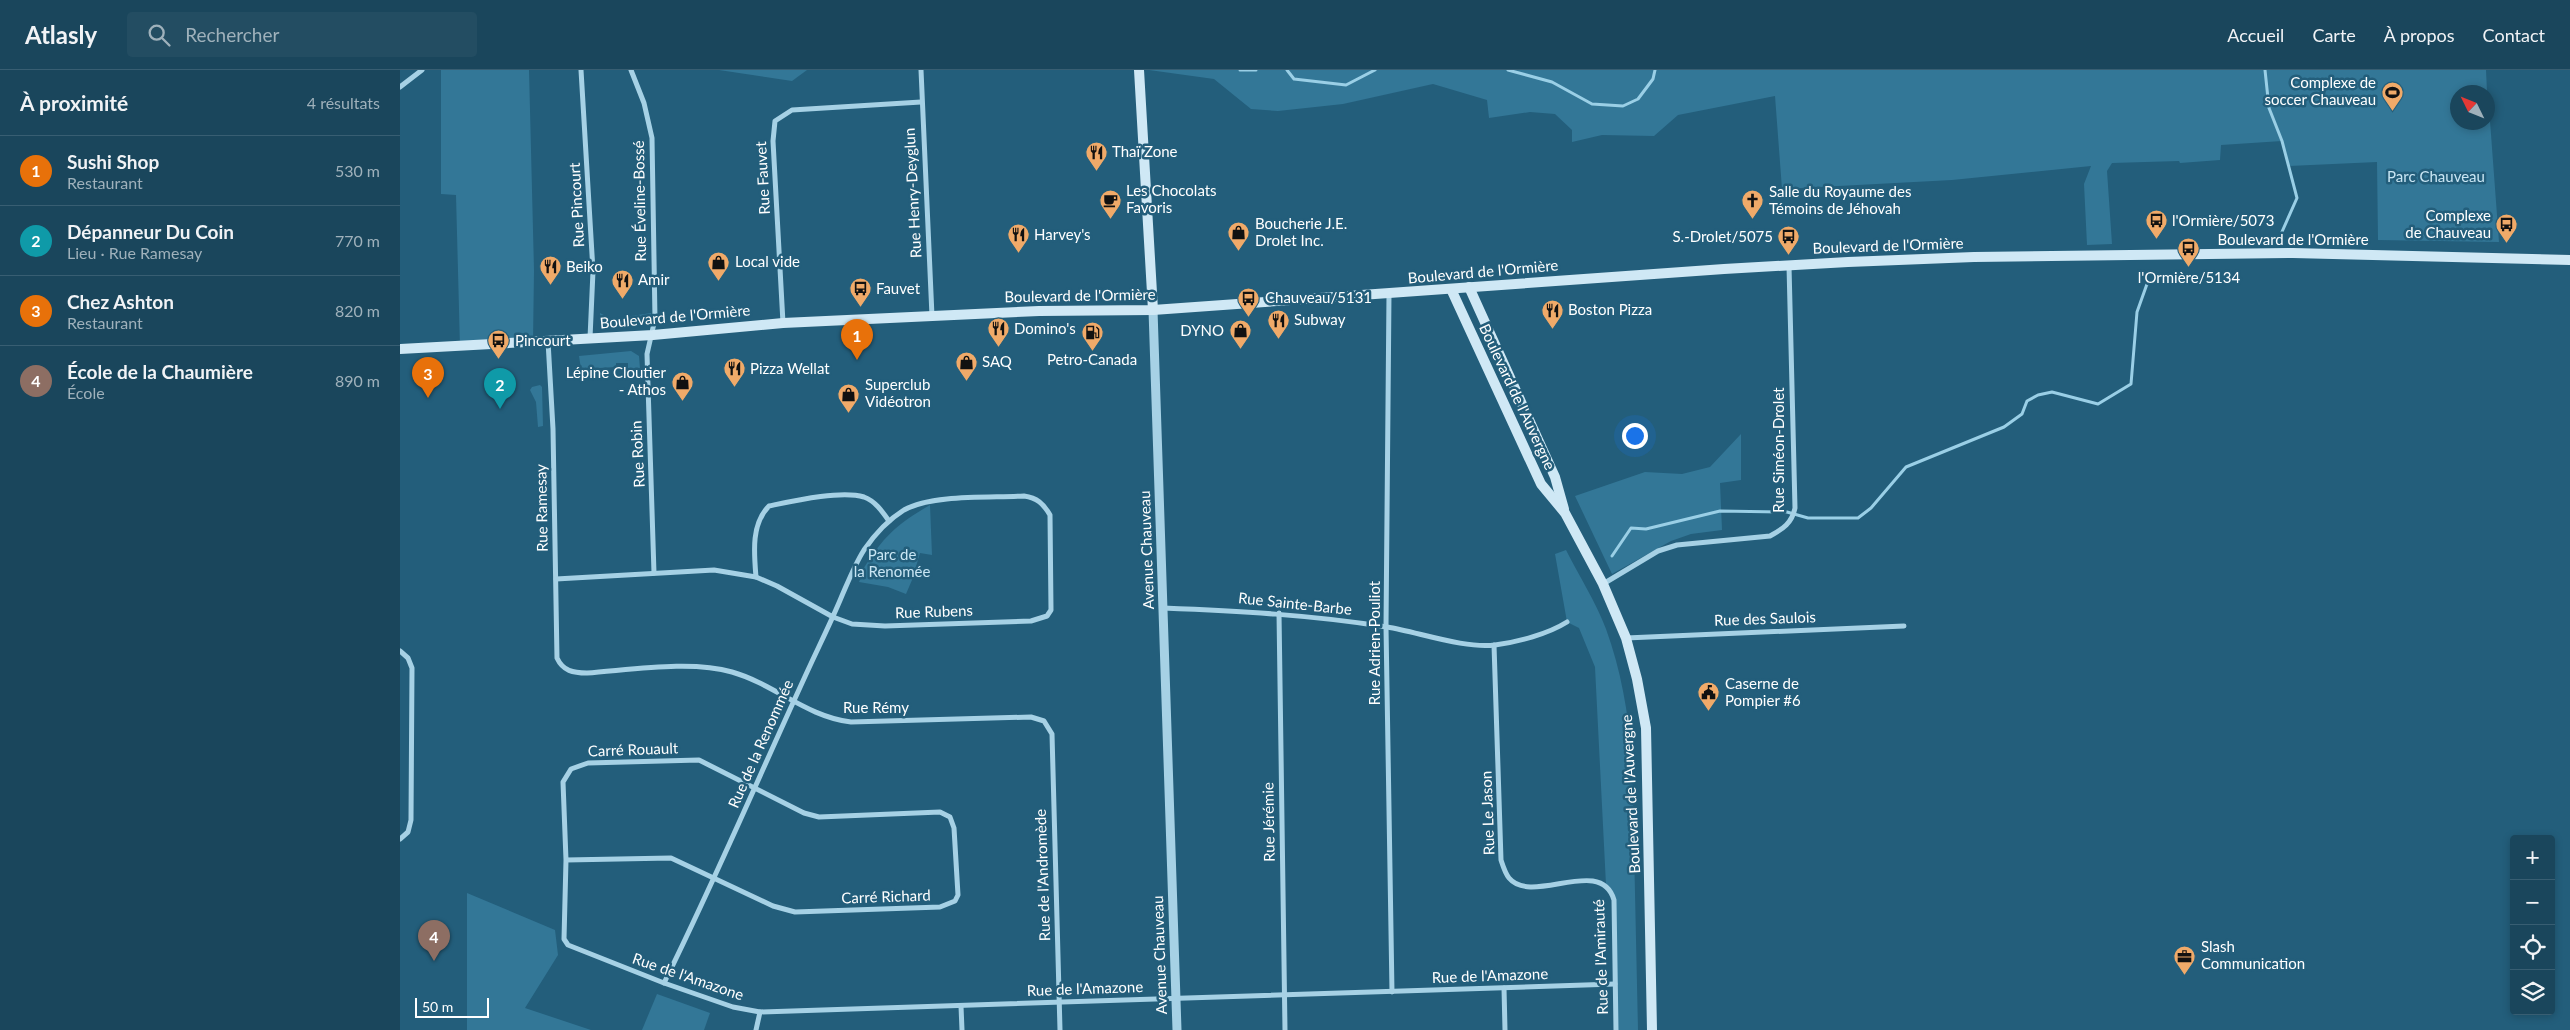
<!DOCTYPE html>
<html lang="fr">
<head>
<meta charset="utf-8">
<style>
	:root { --surface:#1a465c; --page:#234d62; --text:#f1f3f6; --muted:#9fb1bb; --line:#385e72; --accent:#90b9f0 }
	body { margin:0; font-family:Lato,sans-serif; background:var(--page); color:var(--text) }
	.controls { position:absolute; right:15px; bottom:15px; display:grid; overflow:hidden; border-radius:5px; box-shadow:0 2px 8px #0003 }
	.controls button { width:45px; height:45px; display:grid; place-items:center; padding:0; border:0; border-bottom:1px solid var(--line); background:var(--surface); color:var(--text); font:25px sans-serif }
	.compass { position:absolute; left:2050px; top:15px; width:45px; height:45px; border-radius:50%; background:var(--surface); box-shadow:0 2px 8px #0003; rotate:313deg }
	.scale { position:absolute; left:15px; bottom:12px; width:74px; box-sizing:border-box; padding-left:5px; border:2px solid #fff; border-top:0; font-size:14px; line-height:18px; white-space:nowrap; color:#fff; -webkit-text-stroke:4px #235e7b; paint-order:stroke }
	.you { position:absolute; left:1234px; top:365px; width:18px; height:18px; margin:-12px; border:4px solid #fff; border-radius:50%; background:#1a73e8; box-shadow:0 0 0 8px #1a73e833 }
	.badge { display:grid; place-items:center; width:32px; height:32px; border-radius:50%; background:var(--accent); color:#fff; font-size:16px; font-weight:700 }
	.pin { position:absolute; translate:-50% -41px; filter:drop-shadow(0 1px 2px #0008) }
	.pin::after { content:''; position:absolute; top:26px; width:18px; height:15px; background:inherit; clip-path:polygon(0 0,100% 0,50% 100%) }
	.list { margin:0; padding:0; list-style:none }
	h2 { display:flex; justify-content:space-between; align-items:center; height:65px; margin:0; padding:0 20px; font-size:21px }
	h2 small { font-size:16px; font-weight:400; color:var(--muted) }
	.list li { display:grid; grid-template-columns:32px 1fr auto; gap:15px; align-items:center; box-sizing:border-box; height:70px; padding:0 20px; border-top:1px solid var(--line) }
	.list b { display:block; font-size:19px; white-space:nowrap }
	.list p { margin:0; font-size:16px; white-space:nowrap; color:var(--muted) }
	.list em { font-size:16px; font-style:normal; color:var(--muted) }
	.icon { flex:none; width:28px; height:28px; fill:none; stroke:currentColor; stroke-width:2; stroke-linecap:round; stroke-linejoin:round }
	.map { position:relative; flex:none; width:2170px; height:960px; overflow:hidden }
	header { display:flex; align-items:center; gap:30px; box-sizing:border-box; height:70px; padding:0 25px; background:var(--surface); border-bottom:1px solid var(--line) }
	header strong { font-size:24px }
	nav { display:flex; gap:28px; margin-inline-start:auto; font-size:18px }
	.search { width:350px; height:45px; background:var(--page); display:flex; align-items:center; gap:12px; box-sizing:border-box; padding:0 18px; border-radius:5px; color:var(--muted); font-size:19px }
	main { display:flex }
	aside { flex:1; background:var(--surface) }
	.map>svg:first-child { display:block }
	.green { fill:#337797 }
	.lines { fill:none; stroke-linecap:round; stroke-linejoin:round }
	.stream { stroke:#9acfe6; stroke-width:3 }
	.minor { stroke:#a6d1e5; stroke-width:5 }
	.tertiary { stroke:#a6d1e5; stroke-width:9 }
	.secondary { stroke:#cfe8f5; stroke-width:10 }
	.labels { text-anchor:middle; stroke-width:5; stroke-linejoin:round; paint-order:stroke }
	.poi-label { font-size:15px; fill:#fff; stroke:#235e7b; text-anchor:start }
	.park-label { font-size:15px; fill:#c9e6f4; stroke:#235e7b }
	.street-label { font-size:15px; fill:#fff; stroke:#235e7b }
</style>
</head>
<body>
<header>
<strong>Atlasly</strong>
<div class="search"><svg class="icon" aria-label="search" viewBox="0 0 24 24"><circle cx="10" cy="10" r="6"/><path d="M15 15l6 6"/></svg>Rechercher</div>
<nav><a>Accueil</a><a>Carte</a><a>À propos</a><a>Contact</a></nav>
</header>
<main>
<aside>
<h2>À proximité<small>4 résultats</small></h2>
<ul class="list">
<li><span class="badge" style="background:#e8710a">1</span><div><b>Sushi Shop</b><p>Restaurant</p></div><em>530 m</em></li>
<li><span class="badge" style="background:#0f9aa8">2</span><div><b>Dépanneur Du Coin</b><p>Lieu · Rue Ramesay</p></div><em>770 m</em></li>
<li><span class="badge" style="background:#e8710a">3</span><div><b>Chez Ashton</b><p>Restaurant</p></div><em>820 m</em></li>
<li><span class="badge" style="background:#8d6e63">4</span><div><b>École de la Chaumière</b><p>École</p></div><em>890 m</em></li>
</ul>
</aside>
<div class="map">
<svg width="2170" height="960" viewBox="0 0 2170 960">
	<rect width="100%" height="100%" fill="#235e7b"/>
	<g class="green">
		<path d="M 41,0 L 129,0 L 134,200 L 133,272 L 60,277 L 56,125 L 41,124 Z"/>
		<path d="M 319,0 L 407,0 L 392,11 Z"/>
		<path d="M 749,0 L 2086,0 L 2087,22 L 2058,22 L 2058,52 L 2088,52 L 2088,24 L 2099,172 L 1978,170 L 1977,92 L 1889,96 L 1882,71 L 1821,75 L 1820,90 L 1780,93 L 1779,91 L 1712,93 L 1707,101 L 1712,174 L 1687,175 L 1684,114 L 1691,96 L 1552,110 L 1382,119 L 1375,26 L 1278,45 L 1254,66 L 1202,65 L 1172,72 L 1172,60 L 1155,44 L 1130,42 L 1089,48 L 1087,30 L 1033,14 L 943,34 L 878,41 L 851,39 L 814,9 Z"/>
		<path d="M 200,243 L 211,249 L 251,243 L 252,251 L 201,255 Z"/>
		<path d="M 231,281 L 239,286 L 240,299 L 228,300 L 228,293 L 216,293 L 216,297 L 181,299 L 179,286 Z"/>
		<path d="M 140,315 L 142,317 L 143,356 L 138,357 L 136,332 L 130,320 L 132,317 Z"/>
		<path d="M 1341,364 L 1341,410 L 1320,413 L 1322,460 L 1291,464 L 1271,471 L 1212,504 L 1175,426 L 1245,402 L 1282,404 L 1310,397 Z"/>
		<path d="M 530,435 L 532,485 L 520,483 L 512,510 L 506,524 L 488,517 L 459,512 L 461,507 L 459,506 C 481,470 492,457 530,435 Z"/>
		<path d="M 1166,480 C 1179,506 1196,532 1206,559 C 1221,600 1228,642 1232,686 L 1238,960 L 1216,960 L 1214,830 L 1206,815 L 1195,597 L 1179,558 L 1167,552 L 1155,484 Z"/>
		<path d="M 67,823 L 155,860 L 158,885 L 125,938 L 191,960 L 67,960 Z"/>
		<path d="M 257,924 L 310,943 L 304,960 L 242,960 Z"/>
	</g>
	<g class="lines">
		<g class="stream">
			<path d="M 840,0 L 856,0"/>
			<path d="M 887,0 L 894,9 L 946,15 L 975,0"/>
			<path d="M 1108,0 L 1152,12 L 1192,34 L 1223,36 L 1238,29 L 1253,9 L 1255,0"/>
			<path d="M 1865,0 L 1869,38 L 1882,71 L 1897,128 L 1881,164"/>
			<path d="M 1212,486 L 1231,458 L 1246,459 L 1320,441 L 1387,442 L 1408,448 L 1458,448 L 1471,438 L 1506,397 L 1604,357 L 1622,344 L 1627,331 L 1638,325 L 1652,322 L 1698,334 L 1731,314 L 1737,242 L 1747,214 L 1772,207"/>
		</g>
		<g class="minor">
			<path d="M 181,0 L 193,201 L 190,268"/>
			<path d="M 231,0 L 244,33 L 252,68 L 255,249 L 247,284 L 254,503"/>
			<path d="M 521,0 L 532,246"/>
			<path d="M 0,17 L 22,0"/>
			<path d="M 989,224 L 986,557 L 992,922"/>
			<path d="M 383,253 L 373,71 L 375,51 L 392,40 L 521,32"/>
			<path d="M 148,271 L 153,359 L 157,588 C 163,601 173,603 187,603 C 230,600 291,590 332,602 C 374,614 407,647 451,652 L 631,647 L 644,651 L 652,664 L 660,960"/>
			<path d="M 356,507 C 354,483 351,454 369,436 C 393,431 441,420 464,427 C 475,431 482,441 489,451"/>
			<path d="M 156,509 L 314,500 L 356,507 L 377,516 L 433,547 L 452,554 L 485,556 L 631,551 L 647,546 L 651,540 L 650,445 C 643,433 637,428 624,426 C 591,428 533,424 504,440 C 488,450 475,464 464,480 C 455,494 448,512 441,528 C 431,552 419,576 408,600 C 360,704 315,810 264,913"/>
			<path d="M 1203,514 L 1258,481 L 1277,475 L 1370,466 C 1383,459 1392,453 1395,438 L 1389,196"/>
			<path d="M 763,538 C 838,541 913,545 987,557 C 1018,562 1065,579 1095,575 C 1118,572 1148,564 1167,552"/>
			<path d="M 879,543 L 885,960"/>
			<path d="M 1226,568 L 1504,556"/>
			<path d="M 1094,575 L 1101,790 C 1103,796 1105,803 1109,808 C 1132,836 1201,785 1214,830 L 1216,960"/>
			<path d="M 0,581 L 8,588 L 12,598 L 11,750 L 8,762 L 0,769"/>
			<path d="M 166,790 L 271,788 L 373,836 L 395,842 L 540,837 L 555,831 L 558,825 L 554,758 L 550,747 L 540,742 L 419,747 L 404,743 L 299,690 L 188,693 L 171,699 L 163,712 L 166,790 L 164,869 L 168,875 L 264,913 L 333,937 L 360,942 L 1215,914"/>
			<path d="M 1104,918 L 1105,960"/>
			<path d="M 561,936 L 562,960"/>
			<path d="M 356,960 L 360,942"/>
		</g>
		<path class="tertiary" d="M 753,240 L 777,960"/>
		<g class="secondary">
			<path d="M 739,0 L 753,240"/>
			<path d="M 1069,217 L 1155,407 L 1164,439"/>
			<path d="M 1051,219 L 1141,414 L 1165,443 L 1203,514 L 1226,568 L 1237,609 L 1246,658 L 1252,960"/>
			<path d="M 0,279 L 253,265 L 383,253 L 639,241 L 753,240 L 1324,199 L 1448,192 L 1574,187 L 1893,183 L 2170,190"/>
		</g>
	</g>
	<defs>
		<symbol id="stadium-pin" viewBox="-11 -11 22 30"><path d="M0 17L-7.5 6A9.5 9.5 0 1 1 7.5 6Z" fill="#f0aa69" stroke="#235e7b"/><path d="M0-5a6.5 5 0 1 0 0 10a6.5 5 0 1 0 0-10ZM-3.5-1.8h7v3.6h-7Z" fill="#111"/></symbol>
		<symbol id="restaurant-pin" viewBox="-11 -11 22 30"><path d="M0 17L-7.5 6A9.5 9.5 0 1 1 7.5 6Z" fill="#f0aa69" stroke="#235e7b"/><path d="M-5-6h1v4h1v-4h1v4h1v-4h1v5L-1.5 .5V6h-2V.5L-5-1ZM5-6V6H3V1.5H1.5Q1.5-4 5-6Z" fill="#111"/></symbol>
		<symbol id="cafe-pin" viewBox="-11 -11 22 30"><path d="M0 17L-7.5 6A9.5 9.5 0 1 1 7.5 6Z" fill="#f0aa69" stroke="#235e7b"/><path d="M-5.5-4.5H6V0H3Q3 3.5 0 3.5H-2.5Q-5.5 3.5-5.5 0ZM3-3.2v2h1.7v-2ZM-6 4.5H4V6H-6Z" fill="#111"/></symbol>
		<symbol id="church-pin" viewBox="-11 -11 22 30"><path d="M0 17L-7.5 6A9.5 9.5 0 1 1 7.5 6Z" fill="#f0aa69" stroke="#235e7b"/><path d="M-1.2-6h2.4v3.5h3.3v2.4h-3.3V6h-2.4V-.1h-3.3v-2.4h3.3Z" fill="#111"/></symbol>
		<symbol id="bus-pin" viewBox="-11 -11 22 30"><path d="M0 17L-7.5 6A9.5 9.5 0 1 1 7.5 6Z" fill="#f0aa69" stroke="#235e7b"/><path d="M-5-6H5V4H4V6H2V4H-2V6H-4V4H-5ZM-3.5-4V0h7V-4ZM-3.5 1.2v1.5H-2V1.2ZM2 1.2v1.5H3.5V1.2Z" fill="#111"/></symbol>
		<symbol id="shop-pin" viewBox="-11 -11 22 30"><path d="M0 17L-7.5 6A9.5 9.5 0 1 1 7.5 6Z" fill="#f0aa69" stroke="#235e7b"/><path d="M-5-2.5h2.3a2.7 3.5 0 0 1 5.4 0H5L5.5 6h-11ZM-1.5-2.5h3a1.5 2.3 0 0 0-3 0Z" fill="#111"/></symbol>
		<symbol id="fuel-pin" viewBox="-11 -11 22 30"><path d="M0 17L-7.5 6A9.5 9.5 0 1 1 7.5 6Z" fill="#f0aa69" stroke="#235e7b"/><path d="M-5.5-6h7V0h2V4h1.3V-2.5L3-4.5l.8-.8L6-3V5H2.5V1h-1V6h-7ZM-4.2-4.7v3.2H.2V-4.7Z" fill="#111"/></symbol>
		<symbol id="civic-pin" viewBox="-11 -11 22 30"><path d="M0 17L-7.5 6A9.5 9.5 0 1 1 7.5 6Z" fill="#f0aa69" stroke="#235e7b"/><path d="M-.6-6.5H3V-4.5H.6V-3L4-1V1h2V6H-6V1h2V-1L-.6-3ZM-1.2 2.5V6h2.4V2.5Z" fill="#111"/></symbol>
		<symbol id="office-pin" viewBox="-11 -11 22 30"><path d="M0 17L-7.5 6A9.5 9.5 0 1 1 7.5 6Z" fill="#f0aa69" stroke="#235e7b"/><path d="M-6-3h4V-5.5h4V-3h4V5H-6ZM-1-4.5V-3h2v-1.5ZM-6 0V1H6V0Z" fill="#111"/></symbol>
	</defs>
	<g fill-rule="evenodd">
		<use href="#stadium-pin" x="1980" y="10" width="25" height="34"/>
		<use href="#restaurant-pin" x="684" y="70" width="25" height="34"/>
		<use href="#cafe-pin" x="698" y="118" width="25" height="34"/>
		<use href="#church-pin" x="1340" y="118" width="25" height="34"/>
		<use href="#bus-pin" x="1744" y="138" width="25" height="34"/>
		<use href="#bus-pin" x="2094" y="142" width="25" height="34"/>
		<use href="#shop-pin" x="826" y="150" width="25" height="34"/>
		<use href="#restaurant-pin" x="606" y="152" width="25" height="34"/>
		<use href="#bus-pin" x="1376" y="154" width="25" height="34"/>
		<use href="#bus-pin" x="1776" y="166" width="25" height="34"/>
		<use href="#shop-pin" x="306" y="180" width="25" height="34"/>
		<use href="#restaurant-pin" x="138" y="184" width="25" height="34"/>
		<use href="#restaurant-pin" x="210" y="198" width="25" height="34"/>
		<use href="#bus-pin" x="448" y="206" width="25" height="34"/>
		<use href="#bus-pin" x="836" y="216" width="25" height="34"/>
		<use href="#restaurant-pin" x="1140" y="228" width="25" height="34"/>
		<use href="#restaurant-pin" x="866" y="238" width="25" height="34"/>
		<use href="#restaurant-pin" x="586" y="246" width="25" height="34"/>
		<use href="#shop-pin" x="828" y="248" width="25" height="34"/>
		<use href="#fuel-pin" x="680" y="250" width="25" height="34"/>
		<use href="#bus-pin" x="86" y="258" width="25" height="34"/>
		<use href="#shop-pin" x="554" y="280" width="25" height="34"/>
		<use href="#restaurant-pin" x="322" y="286" width="25" height="34"/>
		<use href="#shop-pin" x="270" y="300" width="25" height="34"/>
		<use href="#shop-pin" x="436" y="312" width="25" height="34"/>
		<use href="#civic-pin" x="1296" y="610" width="25" height="34"/>
		<use href="#office-pin" x="1772" y="874" width="25" height="34"/>
	</g>
	<g class="labels">
		<g class="poi-label">
			<text x="1976" y="18" text-anchor="end">Complexe de<tspan x="1976" dy="17">soccer Chauveau</tspan></text>
			<text x="712" y="87">Thaï Zone</text>
			<text x="726" y="126">Les Chocolats<tspan x="726" dy="17">Favoris</tspan></text>
			<text x="1369" y="127">Salle du Royaume des<tspan x="1369" dy="17">Témoins de Jéhovah</tspan></text>
			<text x="2091" y="151" text-anchor="end">Complexe<tspan x="2091" dy="17">de Chauveau</tspan></text>
			<text x="1772" y="156">l'Ormière/5073</text>
			<text x="855" y="159">Boucherie J.E.<tspan x="855" dy="17">Drolet Inc.</tspan></text>
			<text x="634" y="170">Harvey's</text>
			<text x="1373" y="172" text-anchor="end">S.-Drolet/5075</text>
			<text x="335" y="197">Local vide</text>
			<text x="166" y="202">Beiko</text>
			<text x="1789" y="213" text-anchor="middle">l'Ormière/5134</text>
			<text x="238" y="215">Amir</text>
			<text x="476" y="224">Fauvet</text>
			<text x="865" y="233">Chauveau/5131</text>
			<text x="1168" y="245">Boston Pizza</text>
			<text x="894" y="255">Subway</text>
			<text x="614" y="264">Domino's</text>
			<text x="824" y="266" text-anchor="end">DYNO</text>
			<text x="115" y="276">Pincourt</text>
			<text x="692" y="295" text-anchor="middle">Petro-Canada</text>
			<text x="582" y="297">SAQ</text>
			<text x="350" y="304">Pizza Wellat</text>
			<text x="266" y="308" text-anchor="end">Lépine Cloutier<tspan x="266" dy="17">- Athos</tspan></text>
			<text x="465" y="320">Superclub<tspan x="465" dy="17">Vidéotron</tspan></text>
			<text x="1325" y="619">Caserne de<tspan x="1325" dy="17">Pompier #6</tspan></text>
			<text x="1801" y="882">Slash<tspan x="1801" dy="17">Communication</tspan></text>
		</g>
		<g class="park-label">
			<text x="2036" y="112">Parc Chauveau</text>
			<text x="492" y="490">Parc de<tspan x="492" dy="17">la Renomée</tspan></text>
		</g>
		<g class="street-label">
			<text transform="translate(363 108) rotate(-93)" y="5">Rue Fauvet</text>
			<text transform="translate(513 123) rotate(-93)" y="5">Rue Henry-Deyglun</text>
			<text transform="translate(240 131) rotate(-91)" y="5">Rue Éveline-Bossé</text>
			<text transform="translate(177 135) rotate(-93)" y="5">Rue Pincourt</text>
			<text x="1893" y="175">Boulevard de l'Ormière</text>
			<text transform="translate(1488 176) rotate(-2)" y="5">Boulevard de l'Ormière</text>
			<text transform="translate(1083 202) rotate(-5)" y="5">Boulevard de l'Ormière</text>
			<text transform="translate(680 226) rotate(-1)" y="5">Boulevard de l'Ormière</text>
			<text transform="translate(275 247) rotate(-5)" y="5">Boulevard de l'Ormière</text>
			<text transform="translate(1117 327) rotate(65)" y="5">Boulevard de l'Auvergne</text>
			<text transform="translate(1379 380) rotate(-90)" y="5">Rue Siméon-Drolet</text>
			<text transform="translate(238 384) rotate(-93)" y="5">Rue Robin</text>
			<text transform="translate(142 438) rotate(-91)" y="5">Rue Ramesay</text>
			<text transform="translate(747 480) rotate(-92)" y="5">Avenue Chauveau</text>
			<text transform="translate(895 534) rotate(6)" y="5">Rue Sainte-Barbe</text>
			<text transform="translate(534 542) rotate(-2)" y="5">Rue Rubens</text>
			<text transform="translate(1365 549) rotate(-2)" y="5">Rue des Saulois</text>
			<text transform="translate(975 573) rotate(-90)" y="5">Rue Adrien-Pouliot</text>
			<text x="476" y="643">Rue Rémy</text>
			<text transform="translate(361 674) rotate(-66)" y="5">Rue de la Renommée</text>
			<text transform="translate(233 680) rotate(-2)" y="5">Carré Rouault</text>
			<text transform="translate(1231 724) rotate(-93)" y="5">Boulevard de l'Auvergne</text>
			<text transform="translate(1088 743) rotate(-92)" y="5">Rue Le Jason</text>
			<text transform="translate(869 752) rotate(-91)" y="5">Rue Jérémie</text>
			<text transform="translate(643 805) rotate(-92)" y="5">Rue de l'Andromède</text>
			<text transform="translate(486 827) rotate(-2)" y="5">Carré Richard</text>
			<text transform="translate(760 885) rotate(-92)" y="5">Avenue Chauveau</text>
			<text transform="translate(1201 887) rotate(-92)" y="5">Rue de l'Amirauté</text>
			<text transform="translate(1090 906) rotate(-2)" y="5">Rue de l'Amazone</text>
			<text transform="translate(288 907) rotate(19)" y="5">Rue de l'Amazone</text>
			<text transform="translate(685 919) rotate(-2)" y="5">Rue de l'Amazone</text>
		</g>
	</g>
</svg>
<div class="controls">
<button>+</button>
<button>−</button>
<button><svg class="icon" aria-label="locate" viewBox="0 0 24 24"><circle cx="12" cy="12" r="6"/><path d="M12 2v4M12 18v4M2 12h4M18 12h4"/></svg></button>
<button><svg class="icon" aria-label="layers" viewBox="0 0 24 24"><path d="M12 4l9 5-9 5-9-5zM3 14l9 5 9-5"/></svg></button>
</div>
<svg class="compass" viewBox="-18 -18 36 36"><path d="M0-13l5 13h-10z" fill="#e53935"/><path d="M0 13l5-13h-10z" fill="#9fb1bb"/></svg>
<div class="scale">50 m</div>
<div class="you"></div>
<div class="pin badge" style="left:457px;top:290px;background:#e8710a">1</div>
<div class="pin badge" style="left:100px;top:339px;background:#0f9aa8">2</div>
<div class="pin badge" style="left:28px;top:328px;background:#e8710a">3</div>
<div class="pin badge" style="left:34px;top:891px;background:#8d6e63">4</div>
</div>
</main>
</body>
</html>
